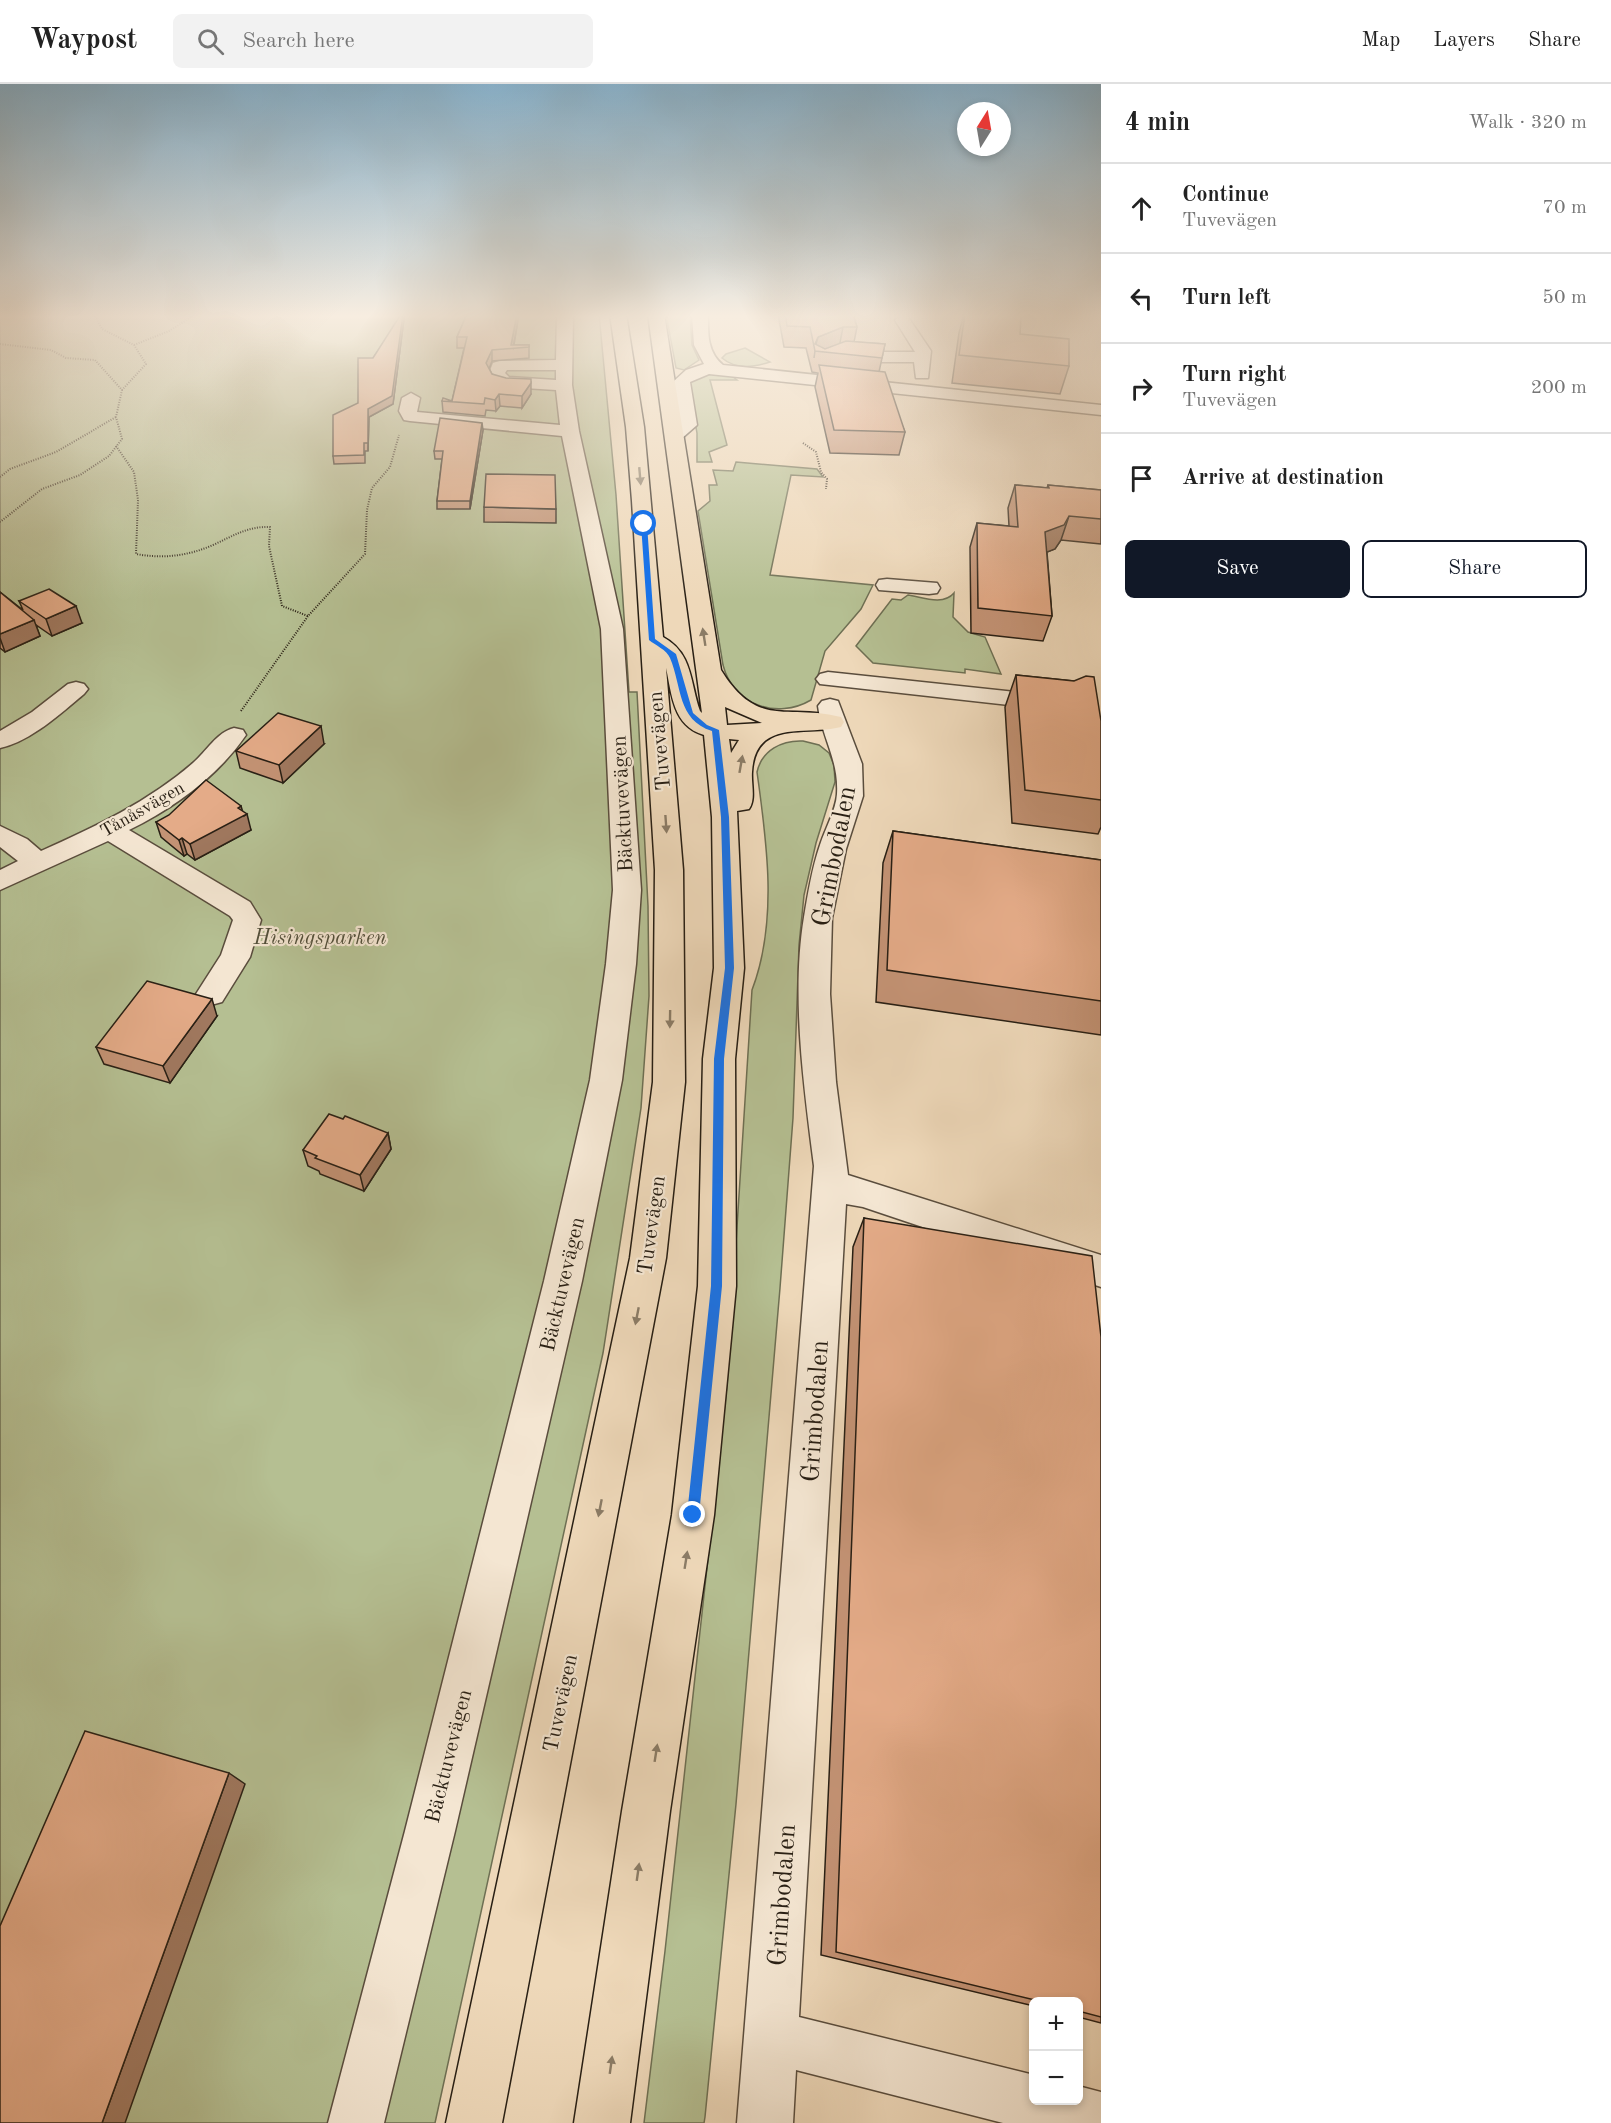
<!DOCTYPE html>
<html lang="en">
<head>
<meta charset="utf-8">
<style>
	:root { --surface:#fff; --page:#f2f2f2; --text:#222; --muted:#767676; --line:#e0e0e0; --accent:#111827 }
	body { margin:0; font-family:"Old Standard TT",serif; background:var(--page); color:var(--text) }
	.controls { position:absolute; right:18px; bottom:18px; display:grid; overflow:hidden; border-radius:9px; box-shadow:0 3px 9px #0003 }
	.controls button { width:54px; height:54px; display:grid; place-items:center; padding:0; border:0; border-bottom:2px solid var(--line); background:var(--surface); color:var(--text); font:30px sans-serif }
	.compass { position:absolute; left:957px; top:18px; width:54px; height:54px; border-radius:50%; background:var(--surface); box-shadow:0 3px 9px #0003; rotate:11deg }
	.stop { position:absolute; width:18px; height:18px; margin:-14px; border:4px solid #1a73e8; border-radius:50%; background:#fff }
	.stop.end { background:#1a73e8; border-color:#fff; box-shadow:0 2px 6px #0008 }
	.list { margin:0; padding:0; list-style:none }
	h2 { display:flex; justify-content:space-between; align-items:center; height:78px; margin:0; padding:0 24px; font-size:26px }
	h2 small { font-size:20px; font-weight:400; color:var(--muted) }
	.list li { display:grid; grid-template-columns:39px 1fr auto; gap:18px; align-items:center; box-sizing:border-box; height:90px; padding:0 24px; border-top:2px solid var(--line) }
	.list b { display:block; font-size:22px; white-space:nowrap }
	.list p { margin:0; font-size:20px; white-space:nowrap; color:var(--muted) }
	.list em { font-size:20px; font-style:normal; color:var(--muted) }
	.actions { display:flex; gap:12px; padding:18px 24px }
	.actions a { flex:1; padding:14px 0; border:2px solid var(--accent); border-radius:9px; text-align:center; font-size:21px; color:var(--accent) }
	.actions .main { background:var(--accent); color:#fff }
	.icon { flex:none; width:33px; height:33px; fill:none; stroke:currentColor; stroke-width:2; stroke-linecap:round; stroke-linejoin:round }
	.map { position:relative; flex:none; width:1101px; height:2039px; overflow:hidden }
	header { display:flex; align-items:center; gap:36px; box-sizing:border-box; height:84px; padding:0 30px; background:var(--surface); border-bottom:2px solid var(--line) }
	header strong { font-size:28px }
	nav { display:flex; gap:33px; margin-inline-start:auto; font-size:21px }
	.search { width:420px; height:54px; background:var(--page); display:flex; align-items:center; gap:15px; box-sizing:border-box; padding:0 21px; border-radius:9px; color:var(--muted); font-size:22px }
	main { display:flex }
	aside { flex:1; background:var(--surface) }
	.map>svg:first-child { display:block }
	.green { fill:#b5bf92; stroke:#6e6f53; stroke-width:1.5 }
	.lines { fill:none; stroke-linecap:round; stroke-linejoin:round }
	.minor-casing { stroke:#5a4d3d; stroke-width:3 }
	.major-casing { stroke:#281f14; stroke-width:3 }
	.path { stroke:#281f14; stroke-width:2; stroke-dasharray:1 1.5; stroke-linecap:butt }
	.minor { fill:#f4e6d2; fill-rule:evenodd }
	.major { fill:#eed8b9; fill-rule:evenodd }
	.wall { fill:#c49375; stroke:#281f14; stroke-width:1.5 }
	.shaded-wall { fill:#a0785f; stroke:#281f14; stroke-width:1.5 }
	.building { fill:#e4ab88; stroke:#281f14; stroke-width:1.5 }
	.oneway { fill:#8b7c66 }
	.route { fill:#1a73e8 }
	.labels { text-anchor:middle; stroke-width:4.5; stroke-linejoin:round; paint-order:stroke }
	.far-street-label { font-size:18px; fill:#281f14; stroke:#f4e6d2 }
	.street-label { font-size:21px; fill:#281f14; stroke:#f4e6d2 }
	.park-label { font-size:21px; font-style:italic; fill:#524f3a; stroke:#f4e6d2 }
	.near-street-label { font-size:26px; fill:#281f14; stroke:#f4e6d2 }
</style>
</head>
<body>
<header>
<strong>Waypost</strong>
<div class="search"><svg class="icon" aria-label="search" viewBox="0 0 24 24"><circle cx="10" cy="10" r="6"/><path d="M15 15l6 6"/></svg>Search here</div>
<nav><a>Map</a><a>Layers</a><a>Share</a></nav>
</header>
<main>
<div class="map">
<svg width="1101" height="2039" viewBox="0 0 1101 2039">
	<rect width="100%" height="100%" fill="#eed8b9"/>
	<filter id="stains"><feTurbulence type="fractalNoise" baseFrequency=".00333" numOctaves="4"/><feColorMatrix values="0 0 0 0 .2 0 0 0 0 .09 0 0 0 0 .02 0 0 0 .5 -.17"/></filter>
	<radialGradient id="worn" r=".72"><stop offset=".6" stop-color="#630" stop-opacity="0"/><stop offset="1" stop-color="#630" stop-opacity=".3"/></radialGradient>
	<g class="green">
		<path d="M 0,230 L 599,230 L 616,411 L 629,608 L 637,608 L 648,822 L 649,912 L 641,1024 L 603,1269 L 435,2039 L 0,2039 Z"/>
		<path d="M 666,230 L 690,230 L 692,261 L 699,276 L 684,286 L 676,284 Z"/>
		<path d="M 745,264 L 770,278 C 754,283 736,286 722,274 L 726,270 Z"/>
		<path d="M 713,289 L 732,292 L 737,296 L 710,296 L 727,361 L 709,368 L 712,378 L 697,378 L 697,349 L 688,299 L 700,292 Z"/>
		<path d="M 736,378 L 817,385 L 823,393 L 791,391 L 770,491 L 873,501 L 861,525 L 825,567 L 811,616 C 777,636 733,621 723,581 L 698,427 L 710,417 L 709,401 L 717,401 L 713,386 L 733,387 Z"/>
		<path d="M 954,509 L 953,533 L 968,548 L 985,553 L 1001,590 L 965,585 L 965,589 L 873,579 L 856,562 L 892,515 L 901,516 L 908,511 C 922,513 943,522 954,509 Z"/>
		<path d="M 803,657 L 819,661 L 829,669 L 834,681 L 835,698 L 816,759 L 804,811 L 799,861 L 793,1034 L 780,1204 L 736,1720 L 705,2033 L 704,2039 L 644,2039 L 665,1867 L 727,1301 L 752,906 C 778,838 767,759 757,688 C 762,666 782,656 803,657 Z"/>
	</g>
	<g class="lines">
		<defs>
			<g id="minor">
				<path d="M 557,230 L 573,230 L 572,301 L 579,347 L 623,545 L 641,806 L 636,880 L 622,996 L 582,1197 L 455,1747 L 384,2039 L 328,2039 L 405,1747 L 544,1197 L 590,996 L 606,880 L 613,806 L 601,545 L 562,352 L 410,337 L 404,336 L 399,327 L 402,314 L 411,309 L 420,314 L 417,328 L 560,341 L 556,306 L 506,303 L 493,299 L 489,289 L 493,279 L 499,277 L 556,276 ZM 507,286 L 556,286 L 556,296 L 509,293 L 505,289 Z"/>
				<path d="M 692,230 L 708,230 C 708,249 707,268 723,281 L 1101,321 L 1101,331 L 709,290 L 690,298 L 697,341 L 681,355 L 675,356 L 666,351 L 679,339 L 674,297 L 686,286 L 704,280 L 694,261 Z"/>
				<path d="M 903,231 L 908,233 L 931,267 L 928,294 L 916,294 L 914,278 L 837,278 L 829,273 L 837,268 L 915,268 L 895,236 Z"/>
				<path d="M 887,495 L 937,499 L 940,504 L 937,509 L 929,510 L 879,506 L 876,501 L 879,496 Z"/>
				<path d="M 828,588 L 1053,612 L 1061,614 L 1065,619 L 1061,624 L 1053,626 L 820,600 L 816,595 L 820,590 Z"/>
				<path d="M 76,598 L 84,600 L 88,605 L 84,610 C 60,630 31,657 0,664 L 0,647 L 32,628 L 68,600 Z"/>
				<path d="M 830,615 L 838,617 L 862,680 L 863,712 L 846,765 L 832,834 L 830,910 L 836,998 L 848,1091 L 1101,1171 L 1101,1203 L 863,1123 L 846,1120 L 799,1933 L 1034,1991 L 1034,2016 L 1078,2016 L 1078,2002 L 1101,2008 L 1101,2039 L 1003,2039 L 796,1986 L 793,2039 L 737,2039 L 814,1082 C 804,1004 791,911 804,833 C 808,809 812,784 820,761 C 825,745 836,726 837,710 C 839,676 822,654 818,622 L 822,617 Z"/>
				<path d="M 234,644 L 243,646 L 246,651 C 218,692 174,724 129,746 L 250,818 L 261,836 L 250,873 L 222,918 L 211,921 L 200,918 L 196,910 L 221,871 L 233,836 L 230,832 L 108,757 L 0,806 L 0,786 L 18,777 L 0,763 L 0,742 L 27,755 L 41,767 C 95,743 148,718 193,679 C 206,668 217,648 234,644 Z"/>
			</g>
			<path id="major" d="M 610,230 L 626,230 L 644,343 L 663,553 C 693,569 690,599 700,627 L 702,629 L 648,230 L 664,230 L 721,586 C 758,646 787,619 841,633 L 844,638 L 841,643 C 806,652 755,634 752,688 C 751,700 756,715 749,725 L 737,727 L 744,884 L 735,975 L 736,1202 L 714,1431 L 670,1727 L 630,2039 L 574,2039 L 622,1727 L 672,1431 L 698,1202 L 703,975 L 714,884 L 712,733 L 704,651 C 673,642 672,611 666,584 L 683,786 L 685,998 L 666,1174 L 502,2039 L 446,2039 L 630,1174 L 653,998 L 655,786 L 632,417 L 626,343 ZM 725,623 L 762,639 L 727,641 ZM 729,655 L 739,656 L 731,669 Z"/>
		</defs>
		<use href="#minor" class="minor-casing"/>
		<use href="#major" class="major-casing"/>
		<g class="path">
			<path d="M 94,230 L 102,245 L 134,261 L 146,280 L 122,306"/>
			<path d="M 0,260 L 51,266 L 66,274 L 95,276 L 122,306 L 116,333 L 122,355 L 109,372 L 80,391 L 42,405 L 0,438"/>
			<path d="M 134,261 L 169,247 L 196,230"/>
			<path d="M 803,359 L 816,368 L 821,388 L 827,395 L 826,405"/>
			<path d="M 116,362 L 134,388 L 138,416 L 136,470 C 163,475 188,472 213,461 C 233,452 248,442 270,443 L 269,462 L 282,522 L 308,532"/>
			<path d="M 0,393 L 10,385 L 56,368 L 116,333"/>
			<path d="M 241,627 L 308,532 L 365,470 L 367,426 L 372,404 L 390,383 L 399,351"/>
		</g>
		<use href="#minor" class="minor"/>
		<use href="#major" class="major"/>
	</g>
	<g class="wall">
		<path d="M 403,230 L 404,235 L 393,320 L 369,333 L 368,367 L 365,367 L 365,379 L 334,380 L 333,372 L 358,319 L 373,274 Z"/>
		<path d="M 467,230 L 519,230 L 514,261 L 529,261 L 529,274 L 492,277 L 489,284 L 492,290 L 531,310 L 522,324 L 500,322 L 496,327 L 486,326 L 485,332 L 443,328 L 442,317 L 452,317 L 464,264 L 457,264 L 457,253 Z"/>
		<path d="M 778,230 L 853,230 L 857,243 L 854,258 L 885,260 L 879,288 L 905,348 L 899,371 L 830,369 L 815,303 L 818,289 L 812,288 L 806,264 L 784,263 Z"/>
		<path d="M 964,230 L 1021,230 L 1020,250 L 1069,282 L 1060,310 L 952,299 L 959,249 Z"/>
		<path d="M 483,346 L 470,425 L 437,425 L 437,417 L 442,375 L 435,375 L 434,367 Z"/>
		<path d="M 1015,401 L 1047,404 L 1048,401 L 1101,406 L 1101,460 L 1061,456 L 1055,465 L 1047,468 L 1052,532 L 1043,557 L 971,549 L 970,463 L 977,439 L 1009,442 L 1008,424 Z"/>
		<path d="M 484,423 L 556,425 L 556,439 L 484,438 Z"/>
		<path d="M 0,508 L 23,526 L 19,517 L 82,539 L 52,552 L 36,541 L 40,552 L 5,568 L 0,564 Z"/>
		<path d="M 1016,591 L 1074,597 L 1101,637 L 1101,743 L 1098,750 L 1012,739 L 1005,623 Z"/>
		<path d="M 324,660 L 283,699 L 240,684 L 236,667 Z"/>
		<path d="M 242,727 L 251,746 L 195,776 L 187,770 L 184,772 L 161,753 L 156,738 Z"/>
		<path d="M 893,747 L 1101,776 L 1101,951 L 876,918 L 883,779 Z"/>
		<path d="M 217,932 L 170,999 L 104,980 L 96,963 Z"/>
		<path d="M 388,1049 L 391,1065 L 364,1107 L 320,1090 L 319,1087 L 308,1082 L 303,1066 Z"/>
		<path d="M 864,1134 L 1101,1253 L 1101,1939 L 1078,1933 L 1078,1917 L 1034,1917 L 1034,1922 L 821,1871 L 853,1163 Z"/>
	</g>
	<g class="shaded-wall">
		<path d="M 403,230 L 404,235 L 393,320 L 369,333 L 368,367 L 368,325 Z"/>
		<path d="M 517,230 L 519,230 L 513,264 L 511,261 Z"/>
		<path d="M 843,243 L 839,264 L 815,267 L 814,274 L 815,267 L 815,264 L 818,253 Z"/>
		<path d="M 492,266 L 492,277 L 487,290 L 486,279 Z"/>
		<path d="M 531,299 L 531,310 L 522,324 L 522,312 Z"/>
		<path d="M 499,310 L 500,322 L 496,327 L 495,316 Z"/>
		<path d="M 482,339 L 483,346 L 470,425 L 470,417 Z"/>
		<path d="M 1069,432 L 1061,456 L 1055,465 L 1037,472 L 1045,448 Z"/>
		<path d="M 76,522 L 82,539 L 52,552 L 46,535 Z"/>
		<path d="M 34,536 L 40,552 L 5,568 L 0,554 L 0,550 Z"/>
		<path d="M 321,642 L 324,660 L 283,699 L 279,681 Z"/>
		<path d="M 241,722 L 244,732 L 247,730 L 251,746 L 195,776 L 190,760 Z"/>
		<path d="M 182,754 L 187,770 L 184,772 L 179,756 Z"/>
		<path d="M 212,915 L 217,932 L 170,999 L 163,982 Z"/>
		<path d="M 388,1049 L 391,1065 L 364,1107 L 360,1091 Z"/>
		<path d="M 229,1689 L 245,1700 L 125,2039 L 102,2039 Z"/>
	</g>
	<g class="building">
		<path d="M 401,230 L 403,230 L 392,312 L 368,325 L 368,359 L 364,359 L 364,371 L 333,372 L 333,331 L 358,319 L 358,274 L 373,274 Z"/>
		<path d="M 467,230 L 517,230 L 511,261 L 529,261 L 529,263 L 492,266 L 486,279 L 492,290 L 506,294 L 531,295 L 531,299 L 522,312 L 499,310 L 495,316 L 485,314 L 484,320 L 442,317 L 443,314 L 452,317 L 467,253 L 457,253 Z"/>
		<path d="M 785,230 L 853,230 L 857,243 L 843,243 L 818,253 L 815,260 L 825,265 L 846,257 L 885,260 L 882,274 L 815,267 L 810,243 L 787,242 Z"/>
		<path d="M 965,230 L 1021,230 L 1020,250 L 1069,255 L 1069,282 L 959,271 Z"/>
		<path d="M 819,281 L 885,288 L 905,348 L 834,346 Z"/>
		<path d="M 440,334 L 482,339 L 470,417 L 437,417 L 443,367 L 434,367 Z"/>
		<path d="M 486,390 L 555,391 L 556,425 L 484,423 Z"/>
		<path d="M 1015,401 L 1049,404 L 1048,401 L 1101,406 L 1101,435 L 1069,432 L 1064,441 L 1045,448 L 1052,532 L 978,524 L 977,439 L 1018,443 Z"/>
		<path d="M 49,505 L 76,522 L 46,535 L 19,517 Z"/>
		<path d="M 0,508 L 34,536 L 0,550 Z"/>
		<path d="M 1016,591 L 1074,597 L 1086,592 L 1094,593 L 1101,637 L 1101,716 L 1025,706 Z"/>
		<path d="M 278,629 L 321,642 L 279,681 L 236,667 Z"/>
		<path d="M 206,696 L 241,722 L 238,724 L 247,730 L 190,760 L 182,754 L 179,756 L 156,738 L 169,731 Z"/>
		<path d="M 893,747 L 1101,776 L 1101,917 L 887,886 Z"/>
		<path d="M 147,897 L 212,915 L 163,982 L 96,963 Z"/>
		<path d="M 329,1030 L 343,1035 L 345,1032 L 388,1049 L 360,1091 L 315,1074 L 317,1072 L 303,1066 Z"/>
		<path d="M 864,1134 L 1092,1172 L 1101,1253 L 1101,1933 L 1078,1927 L 1078,1917 L 1039,1917 L 836,1868 Z"/>
		<path d="M 85,1647 L 229,1689 L 102,2039 L 0,2039 L 0,1842 Z"/>
	</g>
	<defs><path id="oneway-solid" d="M-6-.8H1V-3.2L6.5 0L1 3.2V.8H-6Z" transform="scale(1.5)"/></defs>
	<g class="oneway">
		<use href="#oneway-solid" transform="translate(640 392) rotate(85)"/>
		<use href="#oneway-solid" transform="translate(704 553) rotate(-99)"/>
		<use href="#oneway-solid" transform="translate(741 680) rotate(-80)"/>
		<use href="#oneway-solid" transform="translate(666 740) rotate(86)"/>
		<use href="#oneway-solid" transform="translate(670 935) rotate(91)"/>
		<use href="#oneway-solid" transform="translate(637 1232) rotate(101)"/>
		<use href="#oneway-solid" transform="translate(600 1424) rotate(101)"/>
		<use href="#oneway-solid" transform="translate(686 1476) rotate(-81)"/>
		<use href="#oneway-solid" transform="translate(656 1669) rotate(-81)"/>
		<use href="#oneway-solid" transform="translate(638 1788) rotate(-82)"/>
		<use href="#oneway-solid" transform="translate(611 1981) rotate(-82)"/>
	</g>
	<linearGradient id="sky" x2="0" y2="1"><stop stop-color="#89b6d3"/><stop offset="0.45" stop-color="#f7ede0"/><stop offset="1" stop-color="#f7ede0" stop-opacity="0"/></linearGradient>
	<rect width="1101" height="516" fill="url(#sky)"/>
	<path class="route" d="M 644,438 L 647,440 L 655,555 L 676,570 L 693,629 L 707,641 L 719,646 L 729,733 L 734,884 L 724,975 L 722,1202 L 699,1431 L 693,1438 L 687,1431 L 711,1202 L 714,975 L 725,884 L 721,733 L 712,647 C 677,636 682,602 670,574 C 667,566 655,561 649,556 L 641,440 Z"/>
	<g class="labels">
		<g class="far-street-label">
			<text transform="translate(142 725) rotate(-30)" y="6">Tånåsvägen</text>
		</g>
		<g class="street-label">
			<text transform="translate(659 657) rotate(-95)" y="7">Tuvevägen</text>
			<text transform="translate(622 720) rotate(-93)" y="7">Bäcktuvevägen</text>
			<text transform="translate(651 1141) rotate(-82)" y="7">Tuvevägen</text>
			<text transform="translate(562 1200) rotate(-77)" y="7">Bäcktuvevägen</text>
			<text transform="translate(560 1619) rotate(-78)" y="7">Tuvevägen</text>
			<text transform="translate(448 1672) rotate(-76)" y="7">Bäcktuvevägen</text>
		</g>
		<g class="park-label">
			<text x="320" y="860">Hisingsparken</text>
		</g>
		<g class="near-street-label">
			<text transform="translate(833 772) rotate(-79)" y="9">Grimbodalen</text>
			<text transform="translate(814 1327) rotate(-86)" y="9">Grimbodalen</text>
			<text transform="translate(781 1811) rotate(-86)" y="9">Grimbodalen</text>
		</g>
	</g>
	<rect width="100%" height="100%" filter="url(#stains)"/>
	<rect width="100%" height="100%" fill="url(#worn)"/>
</svg>
<div class="controls">
<button>+</button>
<button>−</button>
</div>
<svg class="compass" viewBox="-18 -18 36 36"><path d="M0-13l5 13h-10z" fill="#e53935"/><path d="M0 13l5-13h-10z" fill="#767676"/></svg>
<div class="stop" style="left:644px;top:440px"></div>
<div class="stop end" style="left:693px;top:1431px"></div>
</div>
<aside>
<h2>4 min<small>Walk · 320 m</small></h2>
<ul class="list">
<li><svg class="icon" aria-label="ahead" viewBox="0 0 24 24"><path d="M12 20V5M6 11l6-6 6 6"/></svg><div><b>Continue</b><p>Tuvevägen</p></div><em>70 m</em></li>
<li><svg class="icon" aria-label="left" viewBox="0 0 24 24"><path d="M17 20v-9H6M10 6l-5 5 5 5"/></svg><div><b>Turn left</b></div><em>50 m</em></li>
<li><svg class="icon" aria-label="right" viewBox="0 0 24 24"><path d="M7 20v-9h11M14 6l5 5-5 5"/></svg><div><b>Turn right</b><p>Tuvevägen</p></div><em>200 m</em></li>
<li><svg class="icon" aria-label="arrive" viewBox="0 0 24 24"><path d="M6 21V4h12l-3 4 3 4H6"/></svg><div><b>Arrive at destination</b></div></li>
</ul>
<div class="actions"><a class="main">Save</a><a>Share</a></div>
</aside>
</main>
</body>
</html>
